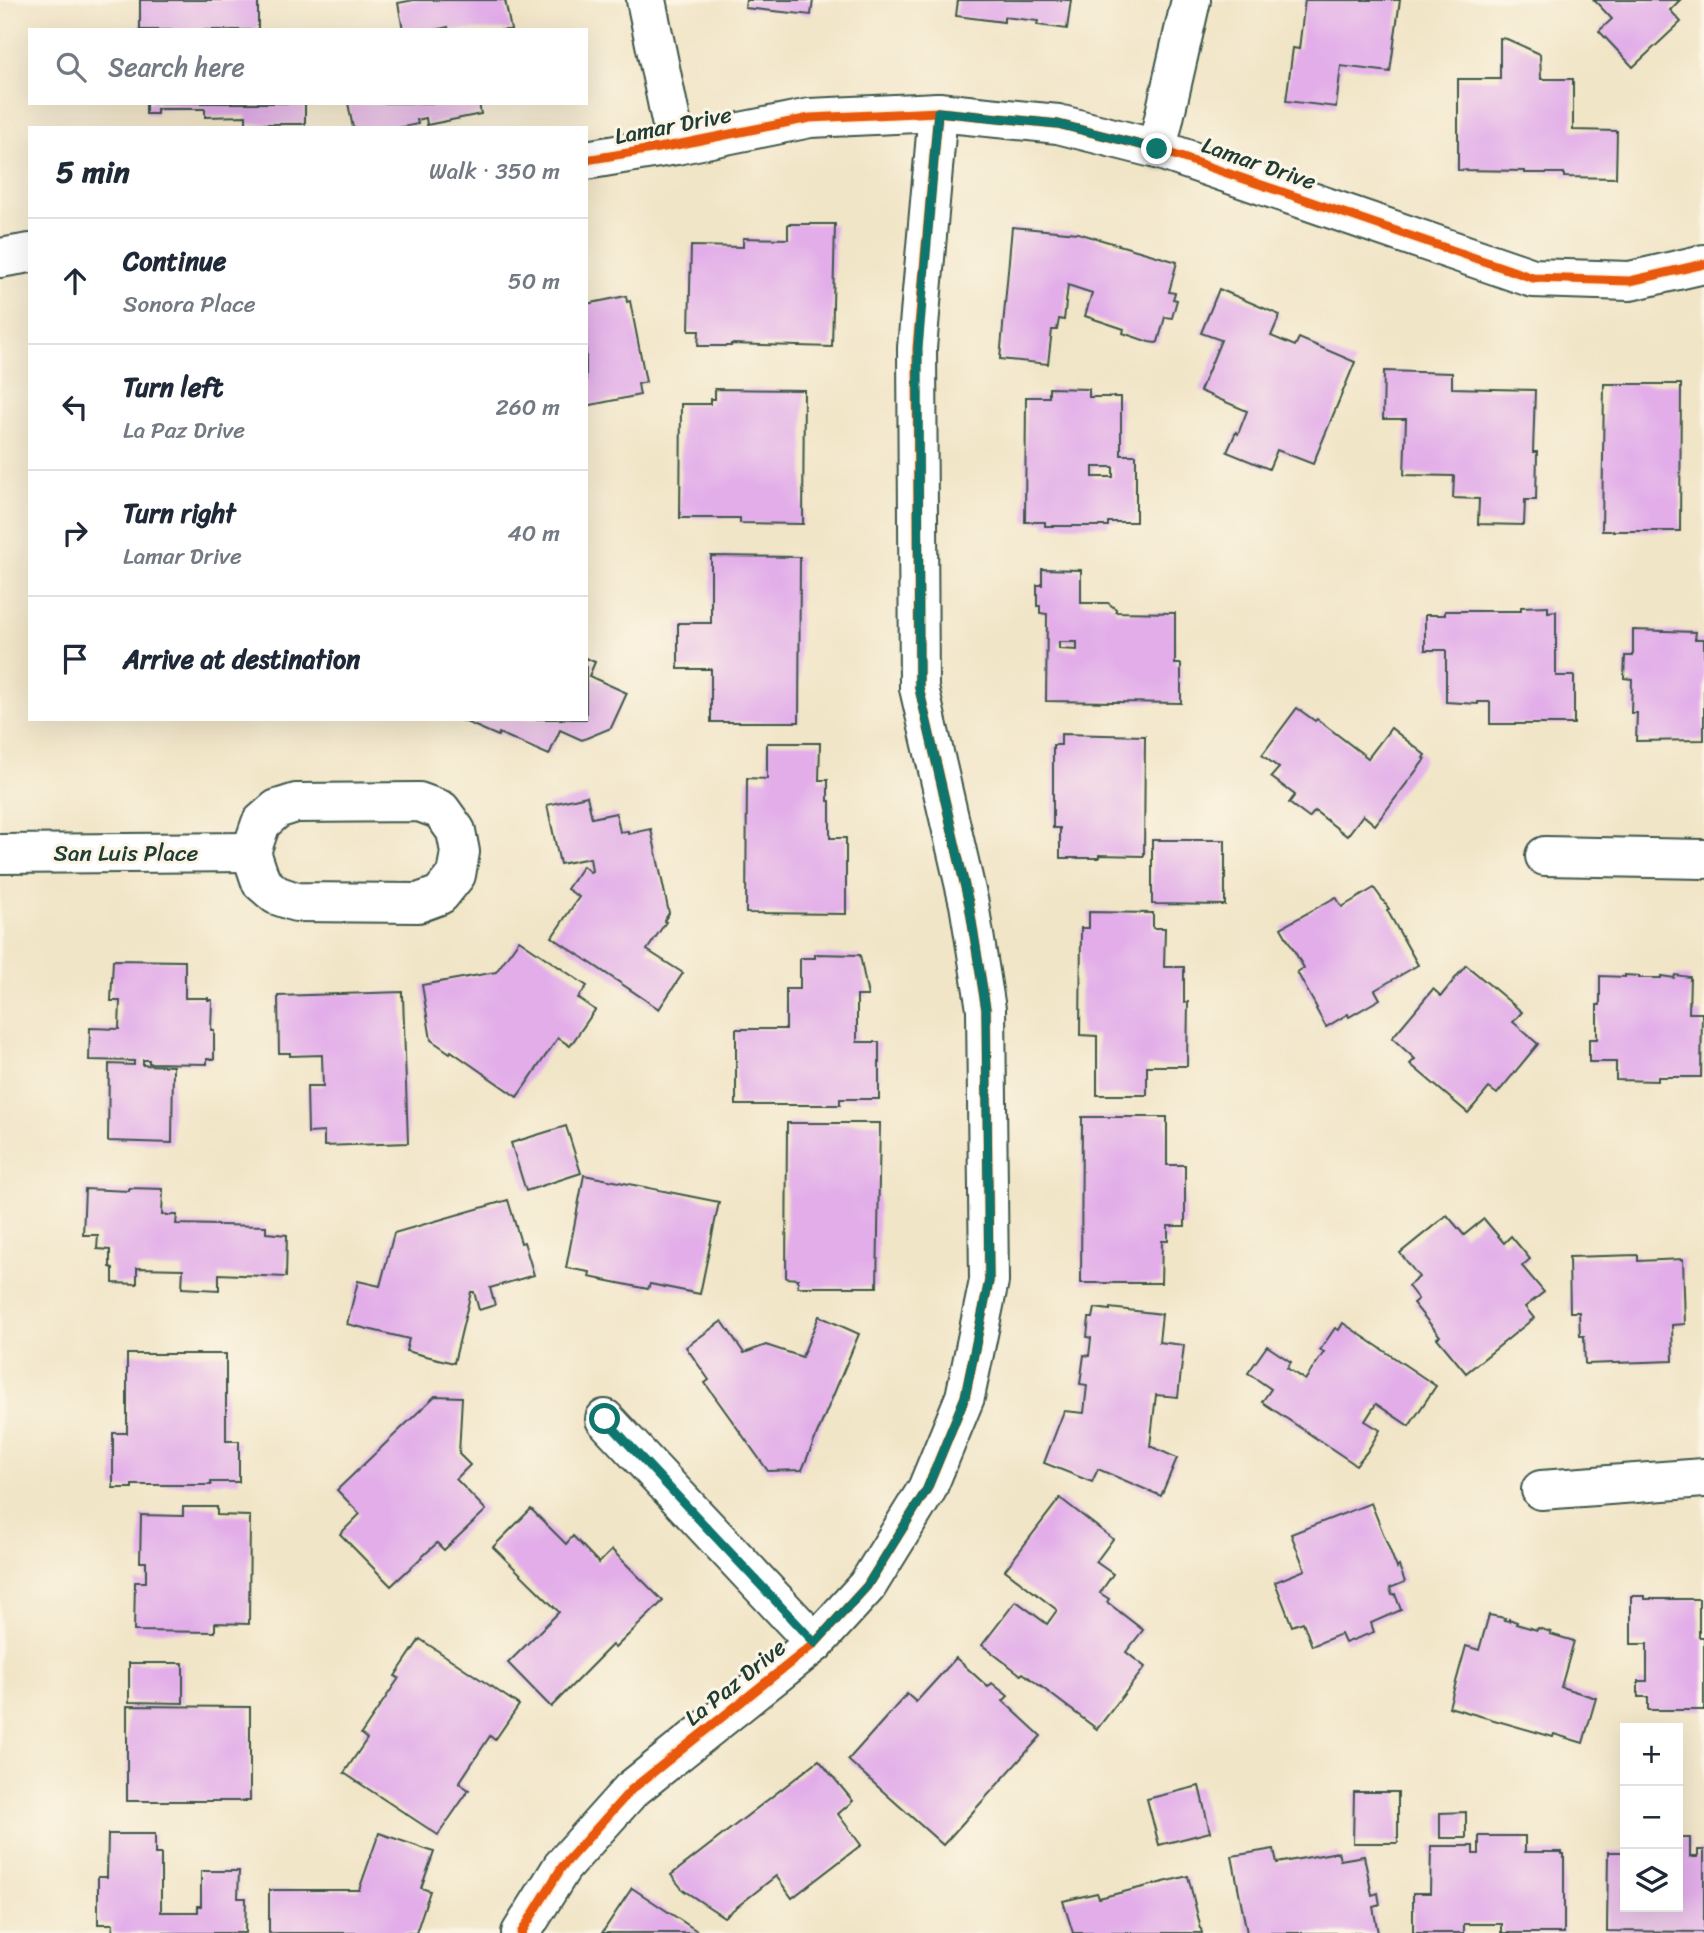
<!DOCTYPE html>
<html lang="en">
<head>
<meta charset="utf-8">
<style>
	:root { --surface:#fff; --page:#f6f6f7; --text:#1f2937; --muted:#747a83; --line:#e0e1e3 }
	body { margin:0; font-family:Sriracha,sans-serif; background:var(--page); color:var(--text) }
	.controls { position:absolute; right:21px; bottom:21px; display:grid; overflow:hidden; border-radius:0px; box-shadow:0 7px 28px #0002 }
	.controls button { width:63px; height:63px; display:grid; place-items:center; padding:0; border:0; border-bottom:2px solid var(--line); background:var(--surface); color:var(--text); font:35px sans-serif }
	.stop { position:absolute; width:21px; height:21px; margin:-16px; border:5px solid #0f766e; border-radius:50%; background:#fff }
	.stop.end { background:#0f766e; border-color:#fff; box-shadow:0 2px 7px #0008 }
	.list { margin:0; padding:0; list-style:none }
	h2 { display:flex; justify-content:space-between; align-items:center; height:91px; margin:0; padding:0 28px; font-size:30px }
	h2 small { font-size:23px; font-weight:400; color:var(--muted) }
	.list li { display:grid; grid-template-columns:46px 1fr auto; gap:21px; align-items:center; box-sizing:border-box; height:126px; padding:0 28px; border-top:2px solid var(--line) }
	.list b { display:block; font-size:26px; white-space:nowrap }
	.list p { margin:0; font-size:23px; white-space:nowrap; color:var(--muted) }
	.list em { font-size:23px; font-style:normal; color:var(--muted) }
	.icon { flex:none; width:38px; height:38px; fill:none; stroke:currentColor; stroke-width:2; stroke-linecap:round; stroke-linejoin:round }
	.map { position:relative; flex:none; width:1704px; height:1933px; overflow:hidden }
	.search { position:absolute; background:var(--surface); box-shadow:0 7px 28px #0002; left:28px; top:28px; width:560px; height:77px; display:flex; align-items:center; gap:18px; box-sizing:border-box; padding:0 24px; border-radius:0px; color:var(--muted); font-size:26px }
	.panel { position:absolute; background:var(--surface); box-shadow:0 7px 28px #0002; left:28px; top:126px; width:560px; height:595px; border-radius:0px }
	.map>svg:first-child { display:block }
	.building { fill:#e2ade9; fill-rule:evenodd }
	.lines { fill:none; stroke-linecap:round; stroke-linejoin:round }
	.street-casing { stroke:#3e564a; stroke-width:42 }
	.street { stroke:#fff; stroke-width:38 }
	.cycleway-casing { stroke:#fcf5e5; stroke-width:13 }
	.cycleway { stroke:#e8590c; stroke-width:9 }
	.route { stroke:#0f766e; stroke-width:9 }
	.labels { text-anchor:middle; stroke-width:6; stroke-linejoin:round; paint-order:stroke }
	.street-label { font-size:23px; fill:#1f3d34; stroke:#fcf5e5 }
</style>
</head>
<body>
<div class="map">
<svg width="1704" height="1933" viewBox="0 0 1704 1933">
	<rect width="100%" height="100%" fill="#fcf5e5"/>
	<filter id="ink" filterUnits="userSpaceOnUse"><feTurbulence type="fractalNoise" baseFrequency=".0143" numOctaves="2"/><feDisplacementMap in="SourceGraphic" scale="14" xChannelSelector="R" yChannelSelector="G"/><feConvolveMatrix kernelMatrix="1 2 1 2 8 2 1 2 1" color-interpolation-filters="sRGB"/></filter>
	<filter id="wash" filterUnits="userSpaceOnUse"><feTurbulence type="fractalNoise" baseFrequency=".00686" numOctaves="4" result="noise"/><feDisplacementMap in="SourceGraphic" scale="28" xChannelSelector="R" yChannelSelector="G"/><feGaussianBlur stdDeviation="1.57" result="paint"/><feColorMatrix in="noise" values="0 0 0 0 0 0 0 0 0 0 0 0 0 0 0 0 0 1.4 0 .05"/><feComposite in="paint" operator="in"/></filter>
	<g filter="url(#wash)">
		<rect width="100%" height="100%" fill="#f1e5c7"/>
		<g id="blocks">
			<g class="building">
				<rect x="140" y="0" width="118" height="30"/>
				<path d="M 414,0 L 505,0 L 511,30 L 449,30 L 448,27 L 435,30 L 403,30 L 398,3 Z"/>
				<path d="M 746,0 L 813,0 L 811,15 L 745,8 Z"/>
				<path d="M 958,0 L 1071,0 L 1067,29 L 1037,25 L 1038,21 L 1004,17 L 1004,22 L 956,16 Z"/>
				<path d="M 1305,0 L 1400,0 L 1390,72 L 1341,66 L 1336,107 L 1286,101 L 1293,48 L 1299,49 Z"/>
				<path d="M 1594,0 L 1680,0 L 1670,10 L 1681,22 L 1633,67 L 1599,31 L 1612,19 Z"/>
				<path d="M 1500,38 L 1507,39 L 1540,54 L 1541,79 L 1573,79 L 1573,130 L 1617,131 L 1616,178 L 1564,177 L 1564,173 L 1525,173 L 1525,171 L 1458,170 L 1458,79 L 1500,79 Z"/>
				<path d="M 146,103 L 305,103 L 305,124 L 246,124 L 246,116 L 205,117 L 205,109 L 157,109 L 157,114 L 146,114 Z"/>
				<path d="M 348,103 L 479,103 L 481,114 L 427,125 L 426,118 L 417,120 L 418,124 L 398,128 L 353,128 Z"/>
				<path d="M 788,224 L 835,224 L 832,347 L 731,344 L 731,346 L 698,346 L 699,331 L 689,331 L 691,246 L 743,247 L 743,238 L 788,239 Z"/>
				<path d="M 1012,227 L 1078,233 L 1177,262 L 1169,292 L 1175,293 L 1173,299 L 1177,300 L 1172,318 L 1165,317 L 1158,342 L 1156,343 L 1149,342 L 1123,333 L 1124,329 L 1085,316 L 1092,293 L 1068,285 L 1064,320 L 1059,319 L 1057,330 L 1052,330 L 1048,364 L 1000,359 Z"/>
				<path d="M 1219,289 L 1280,315 L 1271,336 L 1295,346 L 1299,338 L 1355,362 L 1313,464 L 1277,450 L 1269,469 L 1227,452 L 1236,432 L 1238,434 L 1247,411 L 1200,391 L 1221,340 L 1201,333 Z"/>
				<path d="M 626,296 L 627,302 L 630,301 L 646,382 L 638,384 L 640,395 L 586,406 L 586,304 Z"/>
				<path d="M 1384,371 L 1452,373 L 1452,388 L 1535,390 L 1533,452 L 1537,452 L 1536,500 L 1525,500 L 1524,525 L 1478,524 L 1479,499 L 1453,498 L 1454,476 L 1404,475 L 1406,419 L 1383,419 Z"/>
				<path d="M 1604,384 L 1681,384 L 1680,531 L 1602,531 Z"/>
				<path d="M 1049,388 L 1089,389 L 1089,397 L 1121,397 L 1121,455 L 1136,455 L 1136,522 L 1108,522 L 1108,526 L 1045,526 L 1045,522 L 1025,522 L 1026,397 L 1049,397 ZM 1093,467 L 1113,467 L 1113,477 L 1093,477 Z"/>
				<path d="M 715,389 L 804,390 L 803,524 L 740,523 L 740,518 L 680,518 L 681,404 L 710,404 L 710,399 L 715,399 Z"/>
				<path d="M 711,556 L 800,557 L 799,722 L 711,722 L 711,669 L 678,669 L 678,623 L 711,623 Z"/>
				<path d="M 1042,569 L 1081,570 L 1081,603 L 1108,603 L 1116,609 L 1116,612 L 1175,613 L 1175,664 L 1181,664 L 1181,703 L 1046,701 L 1047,614 L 1040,613 L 1040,606 L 1037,606 L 1037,585 L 1042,585 ZM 1059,642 L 1077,642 L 1077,650 L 1059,649 Z"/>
				<path d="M 1548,606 L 1548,612 L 1556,611 L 1556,676 L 1574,676 L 1574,724 L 1490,724 L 1490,702 L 1478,702 L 1478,704 L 1446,702 L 1446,650 L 1425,650 L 1425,615 L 1445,615 L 1445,611 L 1521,611 L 1521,607 Z"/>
				<path d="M 1633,630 L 1696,632 L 1695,639 L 1704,639 L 1704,740 L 1636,741 L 1637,713 L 1631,713 L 1632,679 L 1624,678 L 1625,656 L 1633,656 Z"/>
				<path d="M 586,658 L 595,662 L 589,676 L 627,693 L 611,728 L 582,740 L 560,730 L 549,755 L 499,733 L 498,736 L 459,719 L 586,719 Z"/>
				<path d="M 1297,708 L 1315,721 L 1317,719 L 1368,758 L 1391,728 L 1425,755 L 1423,758 L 1425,759 L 1375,825 L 1363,815 L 1347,836 L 1315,811 L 1309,818 L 1289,803 L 1295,795 L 1271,777 L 1279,768 L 1262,755 Z"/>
				<path d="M 1061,734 L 1145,736 L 1144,856 L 1099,855 L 1099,858 L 1060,858 L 1060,828 L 1053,828 L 1053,745 L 1061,745 Z"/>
				<path d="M 767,743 L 820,743 L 819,780 L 828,780 L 828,801 L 830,801 L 830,838 L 846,838 L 846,914 L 746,913 L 747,778 L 767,779 Z"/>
				<path d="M 587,796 L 592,818 L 616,813 L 620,832 L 628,831 L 628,834 L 651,829 L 669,913 L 664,921 L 666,922 L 647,950 L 683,973 L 659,1009 L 552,937 L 579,897 L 567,889 L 583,866 L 590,872 L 592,871 L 590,858 L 560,864 L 547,805 Z"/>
				<path d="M 1152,840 L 1225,840 L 1225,905 L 1152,904 Z"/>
				<path d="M 1374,888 L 1389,909 L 1387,910 L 1418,965 L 1375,990 L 1380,999 L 1349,1017 L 1348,1014 L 1326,1027 L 1316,1009 L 1317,1008 L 1297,972 L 1304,968 L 1281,928 L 1336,897 L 1342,907 Z"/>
				<path d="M 1089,912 L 1153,913 L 1153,928 L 1165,928 L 1164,967 L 1184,967 L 1184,1002 L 1188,1002 L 1187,1066 L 1147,1066 L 1147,1095 L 1097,1095 L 1097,1036 L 1080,1035 L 1081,928 L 1089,928 Z"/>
				<path d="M 519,940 L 587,986 L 578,998 L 595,1010 L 570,1046 L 558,1038 L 517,1097 L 451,1051 L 450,1053 L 431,1040 L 422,985 L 496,972 Z"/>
				<path d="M 815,954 L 860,955 L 868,996 L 857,996 L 857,1042 L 879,1042 L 879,1099 L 840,1099 L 840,1105 L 736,1105 L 736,1029 L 786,1029 L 786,989 L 800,989 L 800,958 L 815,958 Z"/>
				<path d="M 113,960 L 185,961 L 185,998 L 208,998 L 208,1000 L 212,1000 L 211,1030 L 214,1030 L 214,1059 L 207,1059 L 207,1064 L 149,1063 L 149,1060 L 143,1060 L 143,1065 L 173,1066 L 172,1143 L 108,1141 L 109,1064 L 134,1065 L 134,1061 L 89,1060 L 90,1028 L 119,1029 L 120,1001 L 111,1001 Z"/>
				<path d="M 1466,965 L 1522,1012 L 1513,1022 L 1538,1044 L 1497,1094 L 1489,1088 L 1468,1113 L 1410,1064 L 1415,1059 L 1392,1038 L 1433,989 L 1441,996 Z"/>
				<path d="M 1625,975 L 1639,976 L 1639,978 L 1661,978 L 1661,976 L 1674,978 L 1675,975 L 1690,977 L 1689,1013 L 1702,1013 L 1701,1077 L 1658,1077 L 1658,1081 L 1616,1080 L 1616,1062 L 1589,1062 L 1589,1039 L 1597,1039 L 1597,1005 L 1600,1005 L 1600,976 L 1625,977 Z"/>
				<path d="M 402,992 L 402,996 L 403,996 L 408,1143 L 324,1146 L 324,1132 L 308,1133 L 307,1086 L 323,1086 L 322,1055 L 290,1056 L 290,1053 L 279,1053 L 278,996 Z"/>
				<path d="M 1082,1117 L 1167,1117 L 1167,1165 L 1185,1165 L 1185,1226 L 1168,1226 L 1168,1241 L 1162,1241 L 1161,1283 L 1081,1283 Z"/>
				<path d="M 787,1123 L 880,1123 L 877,1287 L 798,1287 L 798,1279 L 786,1278 Z"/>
				<path d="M 566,1126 L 581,1173 L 526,1191 L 511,1143 Z"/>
				<path d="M 584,1175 L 719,1202 L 700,1294 L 650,1284 L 648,1289 L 589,1277 L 590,1272 L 566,1268 Z"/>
				<path d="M 129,1188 L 163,1189 L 162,1215 L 177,1215 L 176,1224 L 266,1226 L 266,1233 L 287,1235 L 286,1277 L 219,1274 L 219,1290 L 182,1288 L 183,1269 L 137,1268 L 137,1284 L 113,1283 L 113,1268 L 110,1267 L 110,1250 L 97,1249 L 98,1235 L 83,1235 L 85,1189 L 129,1191 Z"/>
				<path d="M 508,1200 L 521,1243 L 524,1242 L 534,1275 L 490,1288 L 495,1305 L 479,1310 L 474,1292 L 471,1292 L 454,1363 L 406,1351 L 409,1339 L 347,1324 L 358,1281 L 380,1286 L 394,1233 Z"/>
				<path d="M 1447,1215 L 1464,1235 L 1484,1219 L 1504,1243 L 1511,1236 L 1530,1259 L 1522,1266 L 1544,1292 L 1525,1307 L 1534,1318 L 1466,1373 L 1437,1338 L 1440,1336 L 1413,1303 L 1418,1299 L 1408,1286 L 1419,1277 L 1400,1253 Z"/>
				<path d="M 1638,1255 L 1638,1261 L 1683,1259 L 1685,1324 L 1672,1325 L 1673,1361 L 1585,1364 L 1584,1336 L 1580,1336 L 1579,1312 L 1570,1312 L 1569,1257 Z"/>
				<path d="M 1095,1308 L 1110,1310 L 1110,1308 L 1162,1314 L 1159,1342 L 1184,1345 L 1178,1397 L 1156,1395 L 1150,1446 L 1177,1458 L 1161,1496 L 1098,1469 L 1092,1482 L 1044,1463 L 1064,1411 L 1084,1413 L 1087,1385 L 1080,1384 L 1084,1355 L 1089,1356 L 1091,1338 L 1087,1337 L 1089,1318 L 1093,1318 Z"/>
				<path d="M 819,1316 L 859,1334 L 802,1470 L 768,1471 L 705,1383 L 709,1380 L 686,1347 L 722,1321 L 744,1353 L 766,1345 L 802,1357 Z"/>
				<path d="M 1343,1323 L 1436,1386 L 1409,1426 L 1376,1404 L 1365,1421 L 1380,1430 L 1367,1452 L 1356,1465 L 1262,1402 L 1271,1389 L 1248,1373 L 1267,1346 L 1291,1362 L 1287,1368 L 1305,1380 L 1324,1352 L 1320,1350 L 1335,1328 L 1339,1330 Z"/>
				<path d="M 127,1354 L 226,1354 L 226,1441 L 239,1441 L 239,1482 L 211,1482 L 211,1485 L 132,1485 L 132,1488 L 113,1488 L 113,1433 L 127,1433 Z"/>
				<path d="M 435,1396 L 462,1397 L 459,1454 L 470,1465 L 456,1479 L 486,1510 L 444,1550 L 437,1543 L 391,1586 L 340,1534 L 360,1514 L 337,1490 Z"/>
				<path d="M 1060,1498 L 1113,1539 L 1096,1562 L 1113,1574 L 1100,1593 L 1109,1599 L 1107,1602 L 1143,1630 L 1126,1652 L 1145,1667 L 1097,1729 L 1023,1673 L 1021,1675 L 982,1645 L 1016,1601 L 1047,1624 L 1057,1610 L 1005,1570 Z"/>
				<path d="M 1371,1503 L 1397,1568 L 1399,1566 L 1405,1582 L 1390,1588 L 1392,1595 L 1395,1594 L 1401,1610 L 1371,1623 L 1374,1632 L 1345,1643 L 1341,1634 L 1312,1646 L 1303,1622 L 1292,1626 L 1275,1582 L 1305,1570 L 1291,1534 Z"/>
				<path d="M 183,1507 L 217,1507 L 217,1515 L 250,1516 L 249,1624 L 215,1623 L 215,1632 L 134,1631 L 135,1582 L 146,1582 L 146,1562 L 140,1562 L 141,1515 L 183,1516 Z"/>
				<path d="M 531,1509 L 566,1544 L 573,1536 L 599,1563 L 612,1550 L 663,1601 L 615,1648 L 612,1645 L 551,1707 L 508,1663 L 559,1612 L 493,1547 Z"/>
				<path d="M 1631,1596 L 1645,1596 L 1645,1599 L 1699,1599 L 1699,1637 L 1704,1637 L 1704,1710 L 1648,1710 L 1648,1697 L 1638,1697 L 1638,1681 L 1647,1681 L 1647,1644 L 1631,1644 Z"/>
				<path d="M 1489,1615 L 1505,1618 L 1504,1620 L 1509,1621 L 1509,1619 L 1517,1622 L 1516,1624 L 1537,1630 L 1538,1628 L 1551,1632 L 1550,1634 L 1574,1641 L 1561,1687 L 1596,1698 L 1583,1743 L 1554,1734 L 1553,1737 L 1449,1707 L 1466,1646 L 1479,1650 Z"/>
				<path d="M 420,1639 L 519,1705 L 495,1740 L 490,1736 L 459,1783 L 469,1790 L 438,1835 L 344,1773 L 367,1739 L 361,1734 L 399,1678 L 395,1676 Z"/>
				<path d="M 956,1658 L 988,1687 L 992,1683 L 1008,1696 L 1003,1701 L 1041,1736 L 943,1845 L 848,1760 L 907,1694 L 916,1702 Z"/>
				<path d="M 129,1663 L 183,1663 L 183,1703 L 129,1702 Z"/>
				<path d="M 127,1706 L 250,1707 L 250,1801 L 127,1801 Z"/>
				<path d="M 819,1760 L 853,1801 L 838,1814 L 861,1845 L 792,1898 L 776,1876 L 724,1917 L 683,1890 L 671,1875 Z"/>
				<path d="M 1199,1786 L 1210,1832 L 1159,1845 L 1147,1799 Z"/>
				<path d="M 1354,1792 L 1398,1792 L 1398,1843 L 1353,1843 Z"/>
				<path d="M 1466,1812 L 1466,1838 L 1440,1838 L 1440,1813 Z"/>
				<path d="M 379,1833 L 434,1852 L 421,1888 L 430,1891 L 416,1933 L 269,1933 L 269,1890 L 359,1890 Z"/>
				<path d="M 108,1834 L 155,1834 L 155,1854 L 161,1854 L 161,1912 L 198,1912 L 198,1906 L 201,1906 L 201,1871 L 239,1871 L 238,1898 L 246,1898 L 245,1933 L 112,1933 L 113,1924 L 98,1924 L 98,1877 L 107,1877 Z"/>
				<path d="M 1479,1836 L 1525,1836 L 1525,1852 L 1562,1852 L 1562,1854 L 1564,1854 L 1564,1933 L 1502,1933 L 1502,1924 L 1464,1924 L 1464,1933 L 1413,1933 L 1413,1893 L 1430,1893 L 1431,1846 L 1473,1846 L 1473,1854 L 1479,1854 Z"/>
				<path d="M 1678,1838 L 1690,1838 L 1690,1857 L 1698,1857 L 1698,1850 L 1704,1850 L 1704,1932 L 1607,1931 L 1608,1852 L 1625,1852 L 1625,1907 L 1678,1907 Z"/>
				<path d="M 1274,1849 L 1277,1863 L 1338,1852 L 1340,1860 L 1364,1856 L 1372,1895 L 1378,1893 L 1380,1905 L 1373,1907 L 1378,1933 L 1247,1933 L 1232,1856 Z"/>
				<path d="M 1188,1876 L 1202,1933 L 1073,1933 L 1063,1901 L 1097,1893 L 1099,1898 Z"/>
				<path d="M 632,1888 L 700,1933 L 602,1933 Z"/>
			</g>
		</g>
	</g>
	<g filter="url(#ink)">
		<use href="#blocks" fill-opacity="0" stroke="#3e564a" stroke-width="2"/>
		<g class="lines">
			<defs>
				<g id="street">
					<path d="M 646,0 L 676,145"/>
					<path d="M 1157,149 L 1191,0"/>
					<path d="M 586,160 L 676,145 L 810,118 L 938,112 L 1058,124 L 1157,149 L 1533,278 L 1630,281 L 1704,264"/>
					<path d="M 0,258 L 30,253"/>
					<path d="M 419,802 L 441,810 L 456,831 L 460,852 L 456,875 L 440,895 L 418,903 L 296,902 L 276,895 L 261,882 L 251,852 L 261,823 L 277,809 L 296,803 Z"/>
					<path d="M 0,854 L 251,852"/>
					<path d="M 1545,856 L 1704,859"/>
					<path d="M 605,1419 L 815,1643"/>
					<path d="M 1541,1490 L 1704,1478"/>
					<path d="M 521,1933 L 562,1867 L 631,1790 L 815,1643 L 867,1586 L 927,1489 L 965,1397 L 989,1281 L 986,1009 L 969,904 L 919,688 L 917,348 L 938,112"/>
				</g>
			</defs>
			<use href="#street" class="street-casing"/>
			<use href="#street" class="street"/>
			<defs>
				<g id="cycleway">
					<path d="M 586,160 L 676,145 L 810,118 L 938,112 L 1058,124 L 1157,149 L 1533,278 L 1630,281 L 1704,264"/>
					<path d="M 521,1933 L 562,1867 L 631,1790 L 815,1643 L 867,1586 L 927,1489 L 965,1397 L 989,1281 L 986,1009 L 969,904 L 919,688 L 917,348 L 938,112"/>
				</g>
			</defs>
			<use href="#cycleway" class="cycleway-casing"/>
			<use href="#cycleway" class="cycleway"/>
		</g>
	</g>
	<g class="lines" filter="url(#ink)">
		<path class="route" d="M 605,1419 L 815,1643 L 867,1586 L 927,1489 L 965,1397 L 989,1281 L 986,1009 L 969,904 L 919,688 L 918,348 L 938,112 L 1058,124 L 1157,149"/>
	</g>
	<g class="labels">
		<g class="street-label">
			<text transform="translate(673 125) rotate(-11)" y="8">Lamar Drive</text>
			<text transform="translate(1259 163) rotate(19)" y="8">Lamar Drive</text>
			<text x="126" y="861">San Luis Place</text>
			<text transform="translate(735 1682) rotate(-39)" y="8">La Paz Drive</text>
		</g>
	</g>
</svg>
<div class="controls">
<button>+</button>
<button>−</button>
<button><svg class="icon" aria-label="layers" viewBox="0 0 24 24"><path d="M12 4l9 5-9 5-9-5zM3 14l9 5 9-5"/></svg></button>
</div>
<div class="stop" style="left:605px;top:1419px"></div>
<div class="stop end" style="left:1157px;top:149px"></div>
<div class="search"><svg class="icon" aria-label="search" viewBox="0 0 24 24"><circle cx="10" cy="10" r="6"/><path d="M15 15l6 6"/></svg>Search here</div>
<section class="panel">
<h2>5 min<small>Walk · 350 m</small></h2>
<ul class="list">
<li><svg class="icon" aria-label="ahead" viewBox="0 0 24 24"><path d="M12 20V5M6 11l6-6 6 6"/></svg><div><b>Continue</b><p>Sonora Place</p></div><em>50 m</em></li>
<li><svg class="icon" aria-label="left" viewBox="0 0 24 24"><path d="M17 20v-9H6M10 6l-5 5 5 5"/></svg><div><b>Turn left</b><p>La Paz Drive</p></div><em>260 m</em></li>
<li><svg class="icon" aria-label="right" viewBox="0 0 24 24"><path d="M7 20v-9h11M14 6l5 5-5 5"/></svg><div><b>Turn right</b><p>Lamar Drive</p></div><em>40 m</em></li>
<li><svg class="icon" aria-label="arrive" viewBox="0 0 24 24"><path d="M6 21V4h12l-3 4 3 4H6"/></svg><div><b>Arrive at destination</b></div></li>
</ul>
</section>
</div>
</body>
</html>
